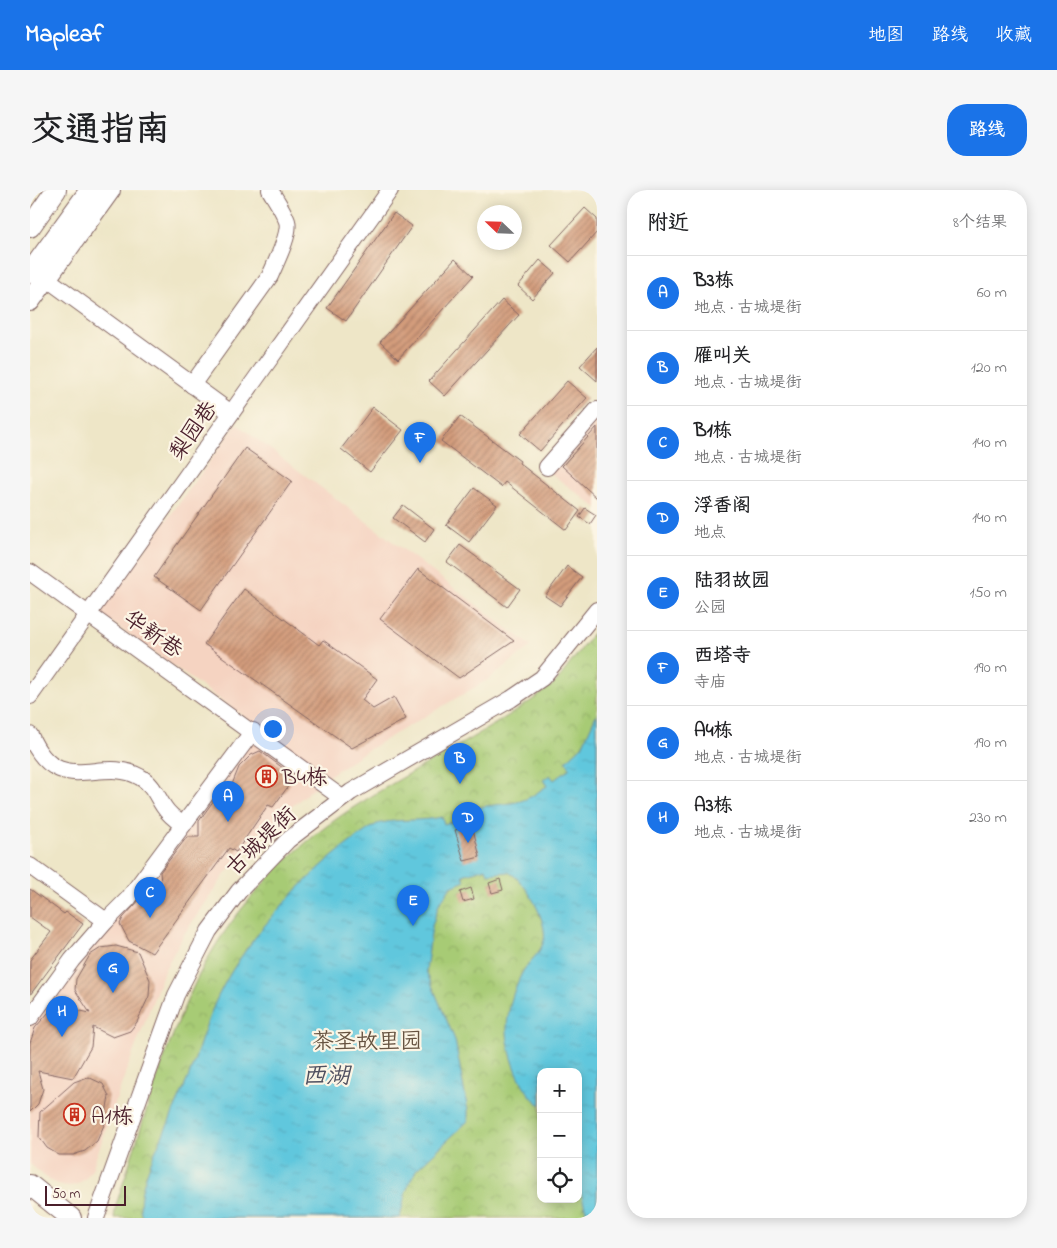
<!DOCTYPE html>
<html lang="zh">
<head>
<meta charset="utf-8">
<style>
	:root { --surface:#fff; --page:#f6f6f6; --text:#202124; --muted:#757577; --line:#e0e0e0; --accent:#1a73e8 }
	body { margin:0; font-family:"Indie Flower","LXGW WenKai TC",sans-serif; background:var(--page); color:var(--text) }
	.controls { position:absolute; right:15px; bottom:15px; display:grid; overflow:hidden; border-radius:10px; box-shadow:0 2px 12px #0003 }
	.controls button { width:45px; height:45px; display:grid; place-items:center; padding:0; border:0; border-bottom:1px solid var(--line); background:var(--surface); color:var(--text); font:25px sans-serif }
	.compass { position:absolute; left:447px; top:15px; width:45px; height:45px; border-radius:50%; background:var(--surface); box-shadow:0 2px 12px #0003; rotate:293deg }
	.scale { position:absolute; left:15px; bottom:12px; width:81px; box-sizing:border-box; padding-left:5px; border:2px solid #4a1f2b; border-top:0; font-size:14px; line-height:18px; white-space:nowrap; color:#4a1f2b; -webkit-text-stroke:4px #fcf5e5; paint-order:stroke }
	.you { position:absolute; left:242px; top:538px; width:18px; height:18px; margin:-12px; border:4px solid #fff; border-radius:50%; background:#1a73e8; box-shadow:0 0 0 8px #1a73e833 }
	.badge { display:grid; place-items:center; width:32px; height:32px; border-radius:50%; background:var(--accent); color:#fff; font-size:16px; font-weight:700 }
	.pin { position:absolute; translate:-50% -41px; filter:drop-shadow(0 1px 2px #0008) }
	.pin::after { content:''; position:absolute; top:26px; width:18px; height:15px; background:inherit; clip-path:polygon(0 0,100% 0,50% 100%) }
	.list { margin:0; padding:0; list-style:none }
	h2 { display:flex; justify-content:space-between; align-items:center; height:65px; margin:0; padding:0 20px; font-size:21px }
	h2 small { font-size:16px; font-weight:400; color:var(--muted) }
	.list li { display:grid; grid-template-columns:32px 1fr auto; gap:15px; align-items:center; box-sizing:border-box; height:75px; padding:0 20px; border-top:1px solid var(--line) }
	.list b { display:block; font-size:19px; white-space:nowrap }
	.list p { margin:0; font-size:16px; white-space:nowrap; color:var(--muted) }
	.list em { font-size:16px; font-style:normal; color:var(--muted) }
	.icon { flex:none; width:28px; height:28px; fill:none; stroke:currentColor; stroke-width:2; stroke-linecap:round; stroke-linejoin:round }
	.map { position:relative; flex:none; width:567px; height:1028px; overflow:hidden; border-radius:20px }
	header { display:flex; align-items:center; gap:30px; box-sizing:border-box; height:70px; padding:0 25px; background:var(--accent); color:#fff }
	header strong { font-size:24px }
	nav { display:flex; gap:28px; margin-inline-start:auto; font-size:18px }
	.intro { display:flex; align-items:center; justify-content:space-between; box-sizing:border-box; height:120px; padding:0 30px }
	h1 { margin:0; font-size:35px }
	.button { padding:12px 22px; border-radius:20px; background:var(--accent); color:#fff; font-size:18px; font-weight:700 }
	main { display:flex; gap:30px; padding:0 30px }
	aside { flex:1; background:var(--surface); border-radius:20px; box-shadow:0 2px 12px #0003 }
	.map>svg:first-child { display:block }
	.built { fill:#f5d3c1 }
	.park { fill:url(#park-crowns); stroke:#787550; fill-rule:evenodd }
	.water { fill:url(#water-ripples); stroke:#567384 }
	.building { fill:url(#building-hatch) }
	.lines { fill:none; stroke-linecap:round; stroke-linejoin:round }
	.minor-casing { stroke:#836562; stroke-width:18 }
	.major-casing { stroke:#836562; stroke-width:22 }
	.minor { stroke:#fff; stroke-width:16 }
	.major { stroke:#fff; stroke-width:20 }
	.labels { text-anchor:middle; stroke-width:4.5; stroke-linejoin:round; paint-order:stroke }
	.street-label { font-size:22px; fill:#4a1f2b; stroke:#fcf5e5 }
	.poi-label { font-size:22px; fill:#4a1f2b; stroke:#fcf5e5; text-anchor:start }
	.park-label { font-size:22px; fill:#665341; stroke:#fcf5e5 }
	.water-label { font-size:24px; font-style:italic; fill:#515160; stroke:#fcf5e5 }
</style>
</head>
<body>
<header>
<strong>Mapleaf</strong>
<nav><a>地图</a><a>路线</a><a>收藏</a></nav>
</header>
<div class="intro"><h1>交通指南</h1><a class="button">路线</a></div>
<main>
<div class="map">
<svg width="567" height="1028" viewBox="0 0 567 1028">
	<defs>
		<pattern id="park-crowns" width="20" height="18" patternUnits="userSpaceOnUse" patternTransform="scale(1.25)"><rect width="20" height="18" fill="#a7cb75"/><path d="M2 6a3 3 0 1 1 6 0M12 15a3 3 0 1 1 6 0" fill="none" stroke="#91ae65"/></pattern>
		<pattern id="water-ripples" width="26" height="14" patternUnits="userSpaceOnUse" patternTransform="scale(1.25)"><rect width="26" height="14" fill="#61c7dd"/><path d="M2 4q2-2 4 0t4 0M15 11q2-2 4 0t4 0" fill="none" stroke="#56aabe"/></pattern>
		<pattern id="building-hatch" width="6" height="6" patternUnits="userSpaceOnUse" patternTransform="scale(1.25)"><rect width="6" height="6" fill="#d39c7c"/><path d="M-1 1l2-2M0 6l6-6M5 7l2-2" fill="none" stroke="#ad7f66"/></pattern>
	</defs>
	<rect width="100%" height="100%" fill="#fcf5e5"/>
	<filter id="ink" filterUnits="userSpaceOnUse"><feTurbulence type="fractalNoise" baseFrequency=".02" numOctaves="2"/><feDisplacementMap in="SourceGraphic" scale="10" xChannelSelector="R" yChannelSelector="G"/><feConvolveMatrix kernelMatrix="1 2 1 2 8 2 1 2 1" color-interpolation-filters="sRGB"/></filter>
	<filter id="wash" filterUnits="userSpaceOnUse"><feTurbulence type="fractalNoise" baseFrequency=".0096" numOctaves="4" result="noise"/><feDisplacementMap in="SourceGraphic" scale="20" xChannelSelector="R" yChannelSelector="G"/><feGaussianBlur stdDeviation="1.12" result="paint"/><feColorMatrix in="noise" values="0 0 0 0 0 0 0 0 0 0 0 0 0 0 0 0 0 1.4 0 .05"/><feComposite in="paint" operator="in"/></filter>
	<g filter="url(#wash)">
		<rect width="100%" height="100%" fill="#eee6c7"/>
		<g class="built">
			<path d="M 567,228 L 567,318 L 519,282 Z"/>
			<path d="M 207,234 L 501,456 L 459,489 L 331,564 L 293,590 L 253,624 L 196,683 L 154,744 L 134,781 L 93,890 L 62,979 L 56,988 L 48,994 L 40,996 L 29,995 L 19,990 L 0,974 L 0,836 L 45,773 L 230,538 L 69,423 Z"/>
		</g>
		<path class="park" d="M 567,438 L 567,1028 L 84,1028 L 86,1015 C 111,940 132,862 166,791 C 199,722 260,658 324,617 C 385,578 451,546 511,504 L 527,491 ZM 511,882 L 548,882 L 548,1009 L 511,1009 Z"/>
		<path class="water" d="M 567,523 L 567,1028 L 558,1028 L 548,992 L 548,882 L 511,882 L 511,915 C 491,904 476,859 477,837 C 478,819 483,801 491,785 C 497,772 511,764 514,750 C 518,731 495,689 478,682 L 458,684 L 456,678 L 433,685 L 435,691 L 421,697 L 409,714 L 402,736 L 396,781 L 425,850 L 438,921 L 438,931 L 386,980 L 376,1001 L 370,1028 L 113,1028 C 101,1008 130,951 139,932 C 147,912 157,893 164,872 C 173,845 181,817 196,791 C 226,737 293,666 347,634 C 368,628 390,632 412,627 L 414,634 L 446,625 L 445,618 C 461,614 483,615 496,609 C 504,606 510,600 517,596 L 513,590 L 520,585 L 524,590 L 540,578 L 536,571 L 552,556 Z"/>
		<g id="blocks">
			<g class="building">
				<path d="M 555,18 L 567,29 L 567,42 L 540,72 L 521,55 Z"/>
				<path d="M 364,23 L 382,36 L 316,131 L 297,118 Z"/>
				<path d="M 425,69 L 443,86 L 368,169 L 350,152 Z"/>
				<path d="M 510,70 L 525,83 L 502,109 L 488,96 Z"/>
				<path d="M 472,110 L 489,125 L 415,206 L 399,191 Z"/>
				<path d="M 567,157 L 567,191 L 550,176 Z"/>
				<path d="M 537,191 L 557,208 L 510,261 L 490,244 Z"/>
				<path d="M 343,217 L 373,240 L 340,282 L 311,259 Z"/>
				<path d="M 430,226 L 490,271 L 489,273 L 550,321 L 536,340 L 475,292 L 471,297 L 411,251 Z"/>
				<path d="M 567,237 L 567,308 L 532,276 Z"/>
				<path d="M 215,258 L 262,291 L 171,420 L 124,387 Z"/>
				<path d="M 444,298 L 467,315 L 439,352 L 416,335 Z"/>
				<path d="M 373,315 L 404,339 L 395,352 L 363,328 Z"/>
				<path d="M 555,318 L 566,325 L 560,334 L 549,327 Z"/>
				<path d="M 430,355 L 490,399 L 477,417 L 417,372 Z"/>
				<path d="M 537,376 L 552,387 L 530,416 L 515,406 Z"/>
				<path d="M 388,379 L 484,451 L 429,488 L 350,429 Z"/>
				<path d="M 214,399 L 289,455 L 293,450 L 347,489 L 332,510 L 343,519 L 364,507 L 376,529 L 322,558 L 174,454 Z"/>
				<path d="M 230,561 L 265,587 L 243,617 L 238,615 L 206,662 L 199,658 L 122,763 L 99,751 L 90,734 L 93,728 L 112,707 L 131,693 L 130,682 L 157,647 L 169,647 L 169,631 L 194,596 L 201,597 L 209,577 L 221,565 Z"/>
				<path d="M 442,635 L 450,667 L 434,671 L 425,640 Z"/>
				<path d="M 470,689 L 473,700 L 462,703 L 459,693 Z"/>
				<path d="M 441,698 L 444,709 L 433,712 L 430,702 Z"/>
				<path d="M 0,699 L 34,724 L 36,722 L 53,734 L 0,805 L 0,770 L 21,742 L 0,727 Z"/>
				<path d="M 86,756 L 108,762 L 120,790 L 119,806 L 107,832 L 100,841 L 83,847 L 63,837 L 61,857 L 43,888 L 8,881 L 13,899 L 8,914 L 0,922 L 0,853 L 5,838 L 19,822 L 33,817 L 60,823 L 45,800 L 46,789 L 60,765 L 71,758 Z"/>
				<path d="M 58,887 L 73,894 L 79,906 L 74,935 L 67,951 L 55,961 L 43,965 L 29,965 L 17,958 L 9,947 L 10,922 L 44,892 Z"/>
			</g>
		</g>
	</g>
	<g filter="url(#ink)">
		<use href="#blocks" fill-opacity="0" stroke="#836562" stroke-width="1"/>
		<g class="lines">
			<defs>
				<g id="minor">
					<path d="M 16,88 L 201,223"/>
					<path d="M 162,195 L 240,86 C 245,74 261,43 257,31 C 253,20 246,10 240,0"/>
					<path d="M 517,277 L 567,220"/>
					<path d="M 0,382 L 312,608"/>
					<path d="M 0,506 L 360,0"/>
					<path d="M 0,545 C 28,611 71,564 110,587 C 123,594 126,605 134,617 C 139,625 146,630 153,635"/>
					<path d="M 0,676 L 76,731 L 98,709 L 223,541"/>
					<path d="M 0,828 L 42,770 L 76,731"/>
					<path d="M 66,1028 L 146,805 L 179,741 L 209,701 L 258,650 L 321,602 L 481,509 L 512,488 L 567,420"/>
				</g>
				<g id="major">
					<path d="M 0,37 L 26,0"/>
					<path d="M 0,83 L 60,0"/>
					<path d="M 0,111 L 80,0"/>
					<path d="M 0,995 L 41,1028"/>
				</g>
			</defs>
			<use href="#minor" class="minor-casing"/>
			<use href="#major" class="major-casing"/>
			<use href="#minor" class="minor"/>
			<use href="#major" class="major"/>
		</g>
	</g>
	<defs>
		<symbol id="building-ring" viewBox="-11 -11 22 22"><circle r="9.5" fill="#fcf5e5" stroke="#c8321e" stroke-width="1.5"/><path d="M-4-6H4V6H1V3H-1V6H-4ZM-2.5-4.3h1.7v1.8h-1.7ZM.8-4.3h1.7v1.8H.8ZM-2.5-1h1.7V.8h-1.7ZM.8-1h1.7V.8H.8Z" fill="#c8321e"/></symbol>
	</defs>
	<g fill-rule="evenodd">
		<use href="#building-ring" x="224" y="574" width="25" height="25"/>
		<use href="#building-ring" x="32" y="912" width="25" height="25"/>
	</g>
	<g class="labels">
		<g class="street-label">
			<text transform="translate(162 240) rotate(-55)" y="8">梨园巷</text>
			<text transform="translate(124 443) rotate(35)" y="8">华新巷</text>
			<text transform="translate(230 650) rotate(-44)" y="8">古城堤街</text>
		</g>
		<g class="poi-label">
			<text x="252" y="594">B4栋</text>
			<text x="61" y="933">A1栋</text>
		</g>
		<g class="park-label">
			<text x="337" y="858">茶圣故里园</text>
		</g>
		<g class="water-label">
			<text x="296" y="893">西湖</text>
		</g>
	</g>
</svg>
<div class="controls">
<button>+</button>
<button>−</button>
<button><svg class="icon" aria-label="locate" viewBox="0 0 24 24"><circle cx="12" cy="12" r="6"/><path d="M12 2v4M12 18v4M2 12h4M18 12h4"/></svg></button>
</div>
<svg class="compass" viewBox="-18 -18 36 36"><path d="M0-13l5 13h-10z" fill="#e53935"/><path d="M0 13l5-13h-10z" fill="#757577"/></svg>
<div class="scale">50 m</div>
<div class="you"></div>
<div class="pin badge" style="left:198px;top:632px">A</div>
<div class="pin badge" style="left:430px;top:594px">B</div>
<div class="pin badge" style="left:120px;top:728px">C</div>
<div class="pin badge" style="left:438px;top:653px">D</div>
<div class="pin badge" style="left:383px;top:736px">E</div>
<div class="pin badge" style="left:390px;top:273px">F</div>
<div class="pin badge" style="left:83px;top:803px">G</div>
<div class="pin badge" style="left:32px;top:847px">H</div>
</div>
<aside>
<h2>附近<small>8个结果</small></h2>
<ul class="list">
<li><span class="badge">A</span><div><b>B3栋</b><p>地点 · 古城堤街</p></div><em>60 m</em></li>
<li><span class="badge">B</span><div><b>雁叫关</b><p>地点 · 古城堤街</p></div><em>120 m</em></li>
<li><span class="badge">C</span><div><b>B1栋</b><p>地点 · 古城堤街</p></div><em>140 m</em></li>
<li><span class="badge">D</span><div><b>浮香阁</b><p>地点</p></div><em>140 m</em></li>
<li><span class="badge">E</span><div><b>陆羽故园</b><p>公园</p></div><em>150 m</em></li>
<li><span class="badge">F</span><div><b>西塔寺</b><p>寺庙</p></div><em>190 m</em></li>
<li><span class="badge">G</span><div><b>A4栋</b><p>地点 · 古城堤街</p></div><em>190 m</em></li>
<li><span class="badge">H</span><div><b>A3栋</b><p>地点 · 古城堤街</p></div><em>230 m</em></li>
</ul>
</aside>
</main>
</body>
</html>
